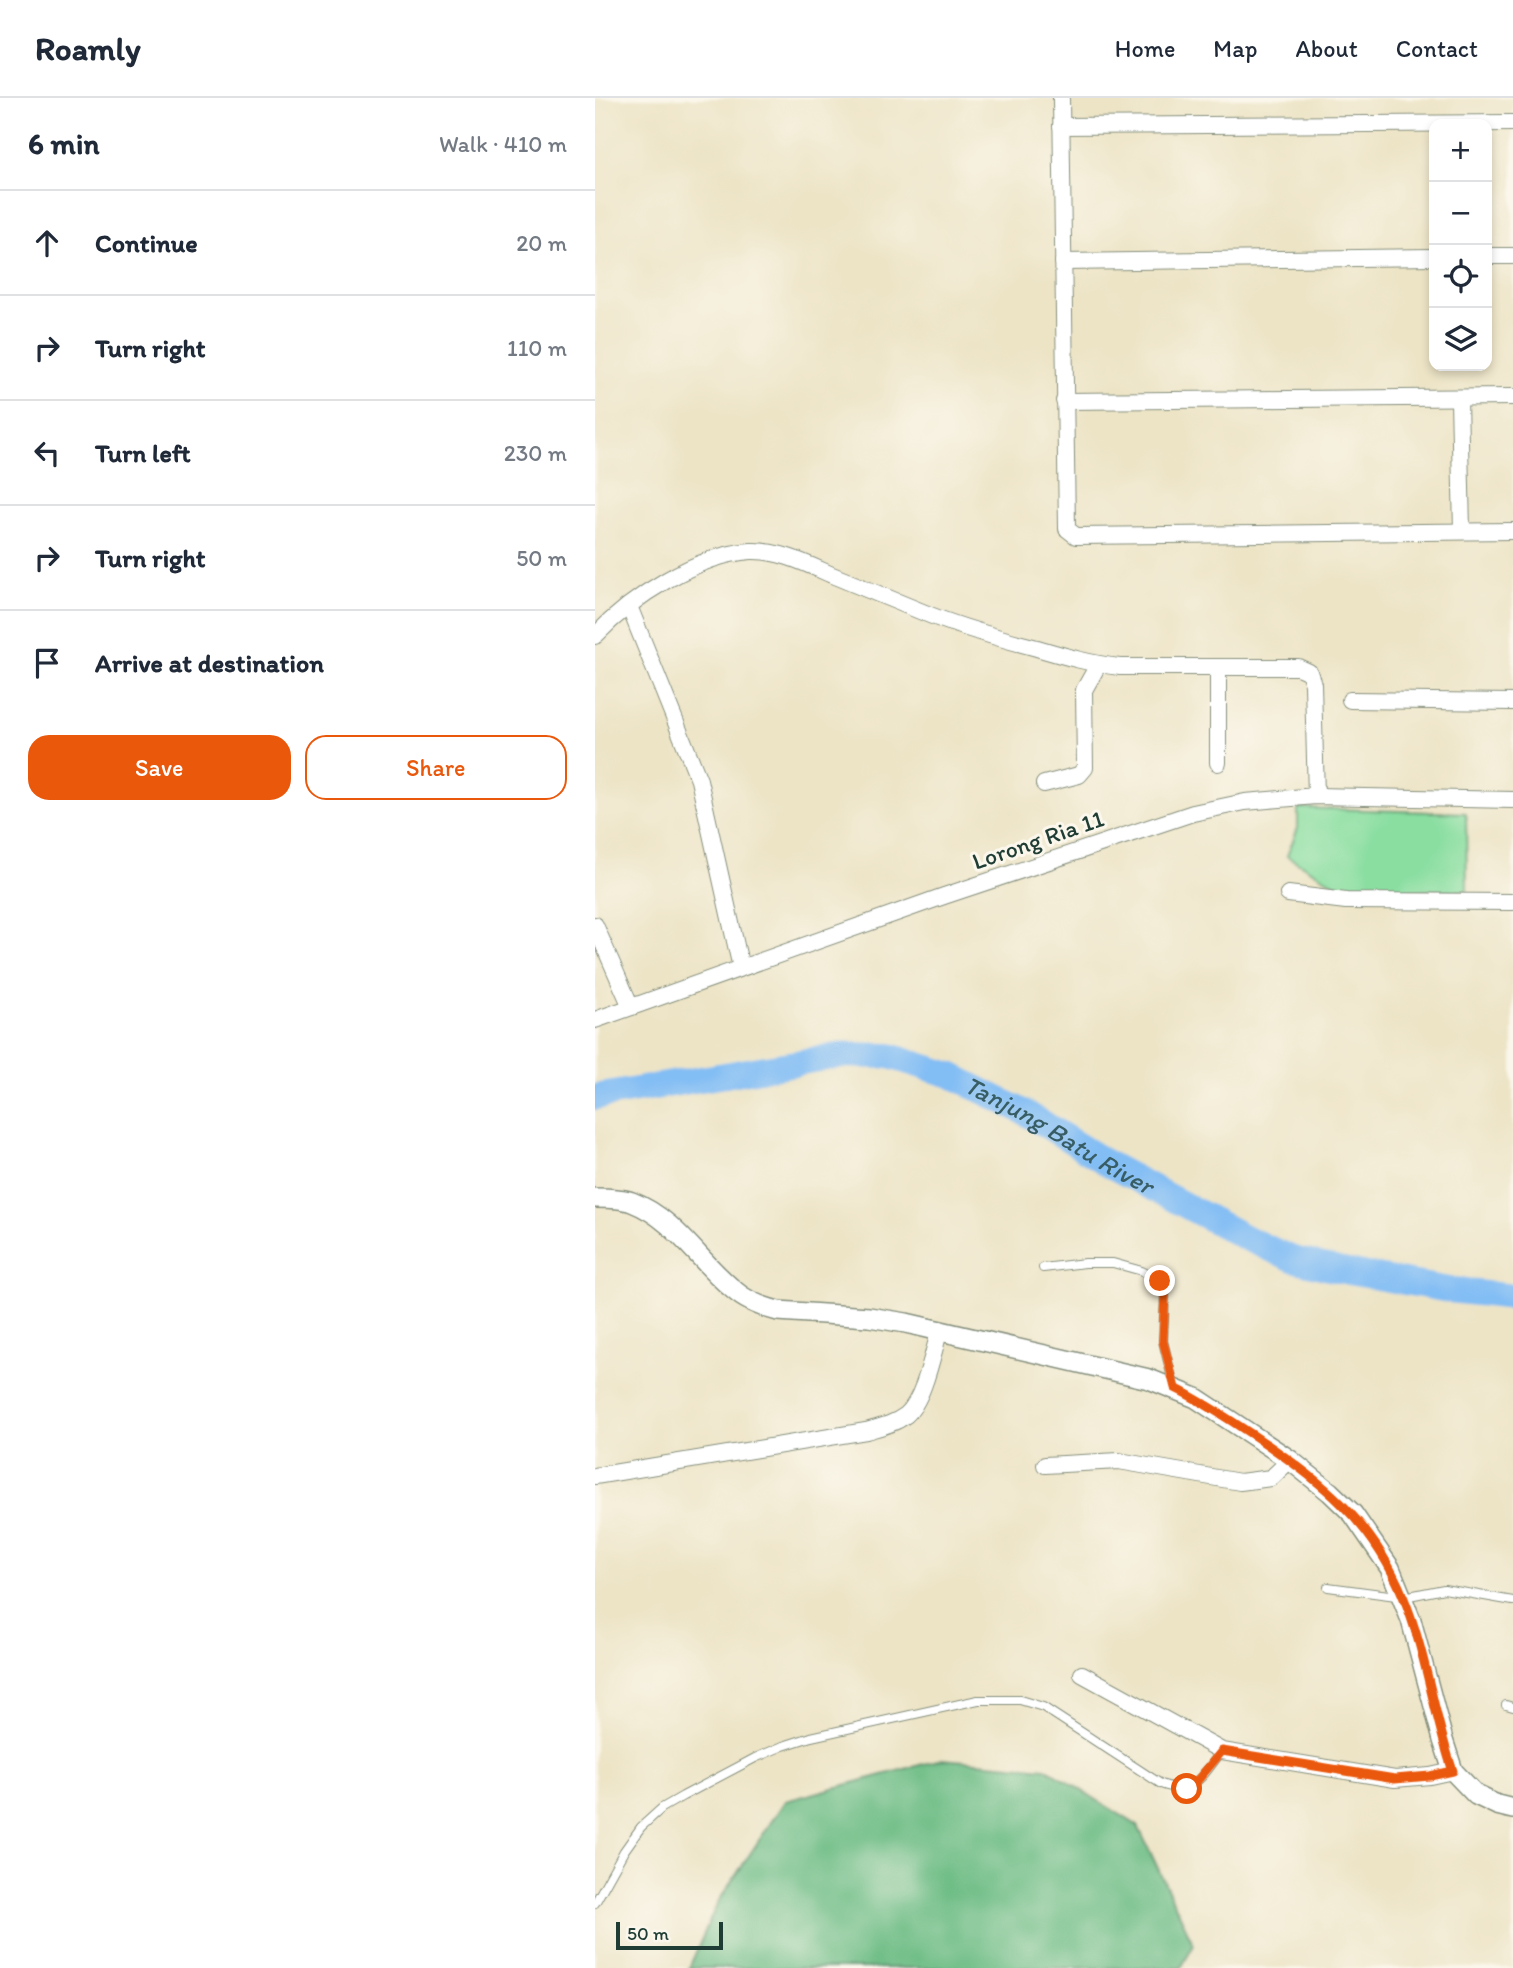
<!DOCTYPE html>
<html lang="en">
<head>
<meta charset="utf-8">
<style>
	:root { --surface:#fff; --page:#f6f6f7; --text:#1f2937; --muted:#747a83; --line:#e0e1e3; --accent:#ea580c }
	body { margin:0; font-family:Itim,sans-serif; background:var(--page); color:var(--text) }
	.controls { position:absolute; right:21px; top:21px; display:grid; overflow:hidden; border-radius:14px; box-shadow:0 4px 10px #0003 }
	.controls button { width:63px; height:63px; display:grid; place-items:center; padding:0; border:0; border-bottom:2px solid var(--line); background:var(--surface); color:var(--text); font:35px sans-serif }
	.scale { position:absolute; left:21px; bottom:18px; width:107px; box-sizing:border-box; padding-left:7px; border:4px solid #1f3d34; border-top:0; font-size:19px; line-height:24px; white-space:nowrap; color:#1f3d34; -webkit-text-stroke:5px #fbf7ec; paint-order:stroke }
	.stop { position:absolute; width:21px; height:21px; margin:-16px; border:5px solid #ea580c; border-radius:50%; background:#fff }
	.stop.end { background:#ea580c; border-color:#fff; box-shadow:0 2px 7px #0008 }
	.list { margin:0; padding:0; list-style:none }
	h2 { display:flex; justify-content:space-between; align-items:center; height:91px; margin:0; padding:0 28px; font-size:30px }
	h2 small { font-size:23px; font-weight:400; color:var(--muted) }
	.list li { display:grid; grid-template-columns:46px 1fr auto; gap:21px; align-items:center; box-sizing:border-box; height:105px; padding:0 28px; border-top:2px solid var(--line) }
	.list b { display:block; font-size:26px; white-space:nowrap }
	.list em { font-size:23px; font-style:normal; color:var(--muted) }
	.actions { display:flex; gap:14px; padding:21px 28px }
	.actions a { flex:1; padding:16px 0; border:2px solid var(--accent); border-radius:21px; text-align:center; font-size:24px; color:var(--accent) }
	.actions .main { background:var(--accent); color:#fff }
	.icon { flex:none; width:38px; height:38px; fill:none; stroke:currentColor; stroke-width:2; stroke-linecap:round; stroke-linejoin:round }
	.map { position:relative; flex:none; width:918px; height:1870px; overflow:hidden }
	header { display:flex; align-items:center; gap:42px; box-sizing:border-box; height:98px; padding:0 35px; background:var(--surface); border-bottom:2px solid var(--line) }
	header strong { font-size:33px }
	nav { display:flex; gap:38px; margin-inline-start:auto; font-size:24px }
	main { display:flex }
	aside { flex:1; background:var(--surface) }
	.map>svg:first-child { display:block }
	.green { fill:#89dea0; stroke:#548e6a; stroke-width:2 }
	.forest { fill:#6ebd86; stroke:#467d5d; stroke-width:2 }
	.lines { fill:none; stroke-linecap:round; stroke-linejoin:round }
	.river { stroke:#82bdf4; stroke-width:26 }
	.service-casing { stroke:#86907d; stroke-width:10 }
	.minor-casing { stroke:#86907d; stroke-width:18 }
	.tertiary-casing { stroke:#86907d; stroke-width:22 }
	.service { stroke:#fff; stroke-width:8 }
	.minor { stroke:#fff; stroke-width:16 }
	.tertiary { stroke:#fff; stroke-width:19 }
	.route { stroke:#ea580c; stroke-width:9 }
	.labels { text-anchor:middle; stroke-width:6; stroke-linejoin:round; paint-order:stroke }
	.street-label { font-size:24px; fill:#1f3d34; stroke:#fbf7ec }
	.water-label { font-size:26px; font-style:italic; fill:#385d64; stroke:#fbf7ec }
</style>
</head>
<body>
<header>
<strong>Roamly</strong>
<nav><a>Home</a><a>Map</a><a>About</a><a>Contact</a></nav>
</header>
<main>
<aside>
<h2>6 min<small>Walk · 410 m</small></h2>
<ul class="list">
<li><svg class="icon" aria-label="ahead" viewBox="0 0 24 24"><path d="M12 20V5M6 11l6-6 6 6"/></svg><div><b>Continue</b></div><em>20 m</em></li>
<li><svg class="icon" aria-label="right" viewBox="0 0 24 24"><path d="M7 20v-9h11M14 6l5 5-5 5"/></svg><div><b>Turn right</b></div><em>110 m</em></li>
<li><svg class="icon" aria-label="left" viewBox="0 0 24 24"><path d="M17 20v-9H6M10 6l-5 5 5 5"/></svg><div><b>Turn left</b></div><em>230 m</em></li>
<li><svg class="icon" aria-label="right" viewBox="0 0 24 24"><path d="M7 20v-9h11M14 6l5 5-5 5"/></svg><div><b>Turn right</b></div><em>50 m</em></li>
<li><svg class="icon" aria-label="arrive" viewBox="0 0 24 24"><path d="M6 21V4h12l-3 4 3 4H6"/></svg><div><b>Arrive at destination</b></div></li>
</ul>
<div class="actions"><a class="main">Save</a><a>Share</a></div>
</aside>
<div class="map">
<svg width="918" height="1870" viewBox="0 0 918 1870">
	<rect width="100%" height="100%" fill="#fbf7ec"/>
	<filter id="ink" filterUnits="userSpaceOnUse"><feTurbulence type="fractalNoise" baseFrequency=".0143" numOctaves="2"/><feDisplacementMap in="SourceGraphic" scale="14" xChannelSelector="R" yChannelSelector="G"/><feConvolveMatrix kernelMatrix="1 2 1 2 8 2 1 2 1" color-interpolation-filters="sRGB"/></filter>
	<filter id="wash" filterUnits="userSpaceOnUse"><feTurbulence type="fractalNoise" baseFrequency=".00686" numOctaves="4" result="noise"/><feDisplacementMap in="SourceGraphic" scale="28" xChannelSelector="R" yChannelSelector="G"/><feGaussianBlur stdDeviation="1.57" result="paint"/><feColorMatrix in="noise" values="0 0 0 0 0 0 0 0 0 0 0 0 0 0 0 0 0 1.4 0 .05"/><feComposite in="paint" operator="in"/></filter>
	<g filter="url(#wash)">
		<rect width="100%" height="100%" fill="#ede4c6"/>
		<path class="green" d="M 703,710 L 871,715 L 872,793 L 751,792 L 692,758 L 703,730 Z"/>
		<path class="forest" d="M 347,1661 L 451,1670 L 543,1728 L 599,1847 L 586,1870 L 94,1870 L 122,1806 L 190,1703 Z"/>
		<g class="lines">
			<path class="river" id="s1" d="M 0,999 L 248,957 L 295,958 L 356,977 L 431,1015 L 515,1067 L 651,1140 L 698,1161 L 743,1172 L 854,1192 L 918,1199"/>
		</g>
	</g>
	<g filter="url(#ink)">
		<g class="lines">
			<defs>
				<g id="service">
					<path d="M 448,1170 L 490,1165 L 518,1165 L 547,1173 L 565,1183 L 570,1196 L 568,1243 L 579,1288"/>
					<path d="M 733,1489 L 809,1499 L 849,1491 L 918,1503"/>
					<path d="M 911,1607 L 918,1609"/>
					<path d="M 0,1805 L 29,1753 L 46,1729 L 67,1710 L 88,1698 L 160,1660 L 188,1648 L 216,1639 L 383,1602 L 425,1602 L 448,1609 L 566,1686 C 600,1699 607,1677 627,1653"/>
				</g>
				<g id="minor">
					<path d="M 466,0 L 472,431 L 481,438 L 918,433"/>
					<path d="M 466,28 L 918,25"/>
					<path d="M 892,158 L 918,158"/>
					<path d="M 468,164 L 839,159"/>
					<path d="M 864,301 L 867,433"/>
					<path d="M 469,303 L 918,299"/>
					<path d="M 34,508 L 104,682 L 146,870"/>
					<path d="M 0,538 C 37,499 101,457 156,453 C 184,452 212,466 237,477 C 266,489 296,501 325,513 C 363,529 403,540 442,550 C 469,558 496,566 525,569 L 703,569 L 714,574 L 718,586 L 721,698"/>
					<path d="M 623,569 L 623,665"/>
					<path d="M 755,602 L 918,604"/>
					<path d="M 449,686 L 484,677 L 490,670 L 489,592 L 503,567"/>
					<path d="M 693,796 L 751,803 L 918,804"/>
					<path d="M 0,827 L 36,909"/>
					<path d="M 0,922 L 349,798 L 598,715 L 650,704 L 721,698 L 918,702"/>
					<path d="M 450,1367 L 524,1363 L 645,1384 L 676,1380 L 695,1362"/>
					<path d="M 0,1378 L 271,1333 C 285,1329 299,1326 311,1317 C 329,1302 338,1254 345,1231"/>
					<path d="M 487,1576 L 627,1653 L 800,1681 L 835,1678 L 858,1673"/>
				</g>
				<path id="tertiary" d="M 0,1100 C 12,1100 26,1100 37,1104 C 81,1121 104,1164 139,1192 C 151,1203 167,1209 183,1213 L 274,1219 L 311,1225 L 554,1281 L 601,1300 L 695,1362 L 735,1394 L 758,1416 L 795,1470 L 816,1522 L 848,1642 L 858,1673 L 881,1697 L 902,1707 L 918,1711"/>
			</defs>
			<use href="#service" class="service-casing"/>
			<use href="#minor" class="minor-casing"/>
			<use href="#tertiary" class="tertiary-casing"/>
			<use href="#service" class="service"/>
			<use href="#minor" class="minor"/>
			<use href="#tertiary" class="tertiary"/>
		</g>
	</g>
	<g class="lines" filter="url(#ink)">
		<path class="route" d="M 565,1183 L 570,1196 L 568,1243 L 580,1290 C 607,1303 632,1320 658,1337 C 724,1381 777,1422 808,1498 C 831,1553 838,1616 858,1673 L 835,1678 L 800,1681 L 627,1653 L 602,1683 L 592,1691"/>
	</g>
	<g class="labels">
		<g class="street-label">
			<text transform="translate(443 742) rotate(-19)" y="8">Lorong Ria 11</text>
		</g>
		<g class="water-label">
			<text dy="9" stroke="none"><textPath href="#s1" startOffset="486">Tanjung Batu River</textPath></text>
		</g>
	</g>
</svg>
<div class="controls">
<button>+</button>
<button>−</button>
<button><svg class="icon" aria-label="locate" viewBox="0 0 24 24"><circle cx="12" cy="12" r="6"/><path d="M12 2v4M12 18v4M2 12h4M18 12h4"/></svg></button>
<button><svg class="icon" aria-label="layers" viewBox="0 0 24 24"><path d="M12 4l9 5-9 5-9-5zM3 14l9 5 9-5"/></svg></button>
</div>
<div class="scale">50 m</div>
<div class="stop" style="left:592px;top:1691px"></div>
<div class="stop end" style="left:565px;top:1183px"></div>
</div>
</main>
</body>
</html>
